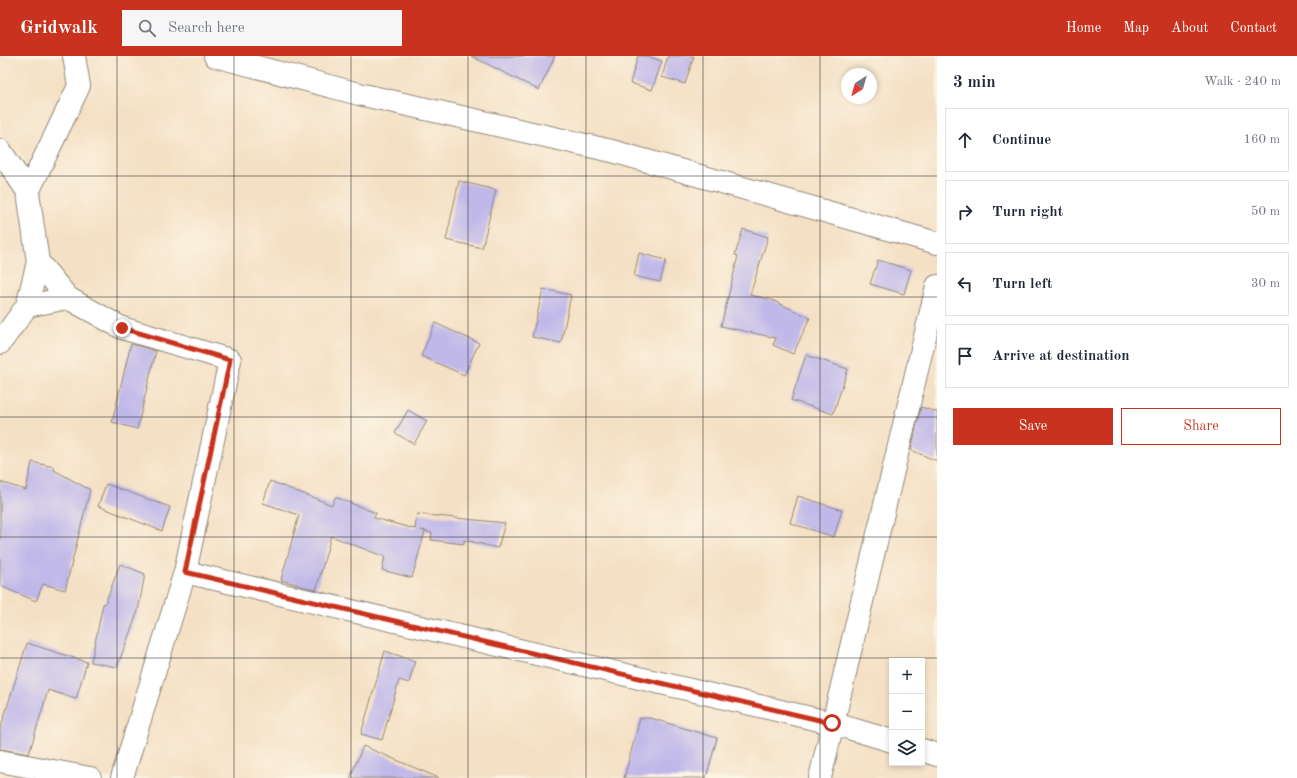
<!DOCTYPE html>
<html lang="en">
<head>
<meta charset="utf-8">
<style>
	:root { --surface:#fff; --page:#f6f6f7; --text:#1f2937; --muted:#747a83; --line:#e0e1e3; --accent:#c8321e }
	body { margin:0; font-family:"Old Standard TT",serif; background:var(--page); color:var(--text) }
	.controls { position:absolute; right:12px; bottom:12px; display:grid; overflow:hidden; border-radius:0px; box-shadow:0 2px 6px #0003 }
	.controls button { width:36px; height:36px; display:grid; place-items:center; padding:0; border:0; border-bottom:1px solid var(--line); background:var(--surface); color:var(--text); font:20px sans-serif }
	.compass { position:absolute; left:841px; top:12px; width:36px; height:36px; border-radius:50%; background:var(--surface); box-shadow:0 2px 6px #0003; rotate:217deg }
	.stop { position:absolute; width:12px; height:12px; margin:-9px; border:3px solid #c8321e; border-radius:50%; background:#fff }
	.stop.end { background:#c8321e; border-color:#fff; box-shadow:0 1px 4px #0008 }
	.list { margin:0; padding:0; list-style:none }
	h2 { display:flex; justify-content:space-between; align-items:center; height:52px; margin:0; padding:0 16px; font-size:17px }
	h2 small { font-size:13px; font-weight:400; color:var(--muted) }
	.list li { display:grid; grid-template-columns:26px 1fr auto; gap:12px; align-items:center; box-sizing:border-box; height:64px; margin:0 8px 8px; padding:0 8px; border:1px solid var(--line); border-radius:0px }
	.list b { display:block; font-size:15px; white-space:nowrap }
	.list em { font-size:13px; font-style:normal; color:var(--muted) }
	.actions { display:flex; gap:8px; padding:12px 16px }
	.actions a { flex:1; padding:9px 0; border:1px solid var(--accent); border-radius:0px; text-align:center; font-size:14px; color:var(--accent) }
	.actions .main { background:var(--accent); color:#fff }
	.icon { flex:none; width:22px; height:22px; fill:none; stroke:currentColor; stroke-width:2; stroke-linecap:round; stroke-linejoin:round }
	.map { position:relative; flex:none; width:937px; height:722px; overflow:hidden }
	header { display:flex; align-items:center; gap:24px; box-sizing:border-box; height:56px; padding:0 20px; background:var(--accent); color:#fff }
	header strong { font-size:19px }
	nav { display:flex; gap:22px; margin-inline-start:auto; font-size:14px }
	.search { width:280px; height:36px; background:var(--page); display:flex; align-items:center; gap:10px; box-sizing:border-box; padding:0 14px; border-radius:0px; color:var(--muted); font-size:15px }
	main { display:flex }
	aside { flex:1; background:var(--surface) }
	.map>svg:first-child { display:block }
	.building { fill:#c0b8e9 }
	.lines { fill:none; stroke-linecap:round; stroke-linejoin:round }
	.minor-casing { stroke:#908678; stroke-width:24 }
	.minor { stroke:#fff; stroke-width:22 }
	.route { stroke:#c8321e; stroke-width:5 }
	.grid { fill:none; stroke:#2b2b2b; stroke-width:1; stroke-opacity:0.55 }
</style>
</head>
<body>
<header>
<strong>Gridwalk</strong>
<div class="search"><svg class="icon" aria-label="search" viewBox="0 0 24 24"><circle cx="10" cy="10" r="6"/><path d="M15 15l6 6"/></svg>Search here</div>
<nav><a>Home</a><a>Map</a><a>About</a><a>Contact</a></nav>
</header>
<main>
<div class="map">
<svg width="937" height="722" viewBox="0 0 937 722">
	<rect width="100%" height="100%" fill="#fcf5e5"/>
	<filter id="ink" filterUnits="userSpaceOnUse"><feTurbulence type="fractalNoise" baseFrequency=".025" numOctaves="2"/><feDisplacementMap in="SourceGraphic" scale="8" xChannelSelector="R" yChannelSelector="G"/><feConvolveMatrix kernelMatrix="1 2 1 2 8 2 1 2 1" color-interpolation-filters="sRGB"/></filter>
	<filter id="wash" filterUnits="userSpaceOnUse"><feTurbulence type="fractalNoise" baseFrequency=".012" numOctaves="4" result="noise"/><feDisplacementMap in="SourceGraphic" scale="16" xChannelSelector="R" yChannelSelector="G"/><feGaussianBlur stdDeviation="0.9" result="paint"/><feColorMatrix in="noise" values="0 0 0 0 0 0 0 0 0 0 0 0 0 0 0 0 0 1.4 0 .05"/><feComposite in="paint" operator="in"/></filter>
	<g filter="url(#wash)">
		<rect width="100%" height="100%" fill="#f4e0c4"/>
		<g id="blocks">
			<g class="building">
				<path d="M 471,0 L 555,0 L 539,34 Z"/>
				<path d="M 638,0 L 646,0 L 662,5 L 652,34 L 630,27 Z"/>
				<path d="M 668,0 L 694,0 L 685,28 L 662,21 Z"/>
				<path d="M 459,125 L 496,134 L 482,192 L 446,184 Z"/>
				<path d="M 743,173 L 768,181 L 750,239 L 772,244 L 810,262 L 793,298 L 773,289 L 776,282 L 721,270 L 738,200 L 735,199 Z"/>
				<path d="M 639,197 L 666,204 L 660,226 L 634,220 Z"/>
				<path d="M 878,204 L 911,214 L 904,238 L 870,228 Z"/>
				<path d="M 543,233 L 571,239 L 561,287 L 532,281 Z"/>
				<path d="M 435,267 L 479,287 L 464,319 L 421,300 Z"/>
				<path d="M 131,288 L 156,295 L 137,373 L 112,366 Z"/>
				<path d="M 806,299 L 848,313 L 833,358 L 791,344 Z"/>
				<path d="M 921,351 L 937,356 L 937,405 L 911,394 Z"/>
				<path d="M 408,354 L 427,365 L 414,388 L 395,377 Z"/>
				<path d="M 32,406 L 54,411 L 54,414 L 90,434 L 65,534 L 43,528 L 36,545 L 0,530 L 0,426 L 26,434 Z"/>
				<path d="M 270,425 L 332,449 L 335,441 L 376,457 L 374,462 L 415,473 L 417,458 L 505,467 L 498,492 L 464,484 L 464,488 L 431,484 L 432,477 L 421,474 L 425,475 L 412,522 L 382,514 L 385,501 L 331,480 L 316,534 L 281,524 L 299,459 L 263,447 Z"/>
				<path d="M 106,428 L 170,451 L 162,475 L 98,450 Z"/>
				<path d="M 798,440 L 842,454 L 834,481 L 790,467 Z"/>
				<path d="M 120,508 L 145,518 L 138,555 L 117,611 L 91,606 L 103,548 L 105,548 Z"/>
				<path d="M 27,587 L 87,606 L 76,643 L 48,634 L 29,698 L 0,693 L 0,674 Z"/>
				<path d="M 385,595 L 415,605 L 409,627 L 399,624 L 382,684 L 361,678 Z"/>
				<path d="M 640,662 L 650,662 L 717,682 L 706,722 L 624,722 Z"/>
				<path d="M 363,690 L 439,722 L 350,722 Z"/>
			</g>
		</g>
	</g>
	<g filter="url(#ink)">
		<use href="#blocks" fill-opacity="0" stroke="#908678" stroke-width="1"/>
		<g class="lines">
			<defs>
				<g id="minor">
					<path d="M 215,0 L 359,38 L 612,95 L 937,187"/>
					<path d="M 0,94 L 28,136"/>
					<path d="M 38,206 L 68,242 L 122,272 L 230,304 L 185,516 L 122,722"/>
					<path d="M 27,250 L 68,242"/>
					<path d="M 0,287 L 27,250 L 38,206 L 28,136 L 79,30 L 74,0"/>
					<path d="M 185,516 L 832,667 L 892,685"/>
					<path d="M 922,694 L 937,699"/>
					<path d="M 0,705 L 90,722"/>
					<path d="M 820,722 L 937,230"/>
				</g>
			</defs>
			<use href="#minor" class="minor-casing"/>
			<use href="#minor" class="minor"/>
		</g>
	</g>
	<g class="lines" filter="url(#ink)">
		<path class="route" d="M 122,272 L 230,304 L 185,516 L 832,667"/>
	</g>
	<path class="grid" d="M 117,0 L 117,722M 234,0 L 234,722M 351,0 L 351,722M 468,0 L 468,722M 586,0 L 586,722M 703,0 L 703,722M 820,0 L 820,722M 0,120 L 937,120M 0,241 L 937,241M 0,361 L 937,361M 0,481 L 937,481M 0,602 L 937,602"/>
</svg>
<div class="controls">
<button>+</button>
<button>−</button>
<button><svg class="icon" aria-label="layers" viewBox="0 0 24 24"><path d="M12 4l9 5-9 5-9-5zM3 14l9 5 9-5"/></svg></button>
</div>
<svg class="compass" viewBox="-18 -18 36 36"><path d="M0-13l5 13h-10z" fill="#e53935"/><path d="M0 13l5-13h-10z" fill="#747a83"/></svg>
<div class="stop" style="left:832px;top:667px"></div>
<div class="stop end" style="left:122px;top:272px"></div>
</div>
<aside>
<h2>3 min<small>Walk · 240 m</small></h2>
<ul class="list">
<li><svg class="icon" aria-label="ahead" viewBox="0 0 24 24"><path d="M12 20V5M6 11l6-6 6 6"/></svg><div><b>Continue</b></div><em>160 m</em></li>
<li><svg class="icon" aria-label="right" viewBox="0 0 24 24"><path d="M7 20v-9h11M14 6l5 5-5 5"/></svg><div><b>Turn right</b></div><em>50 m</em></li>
<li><svg class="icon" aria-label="left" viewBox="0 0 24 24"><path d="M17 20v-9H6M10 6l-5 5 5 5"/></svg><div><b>Turn left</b></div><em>30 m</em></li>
<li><svg class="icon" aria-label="arrive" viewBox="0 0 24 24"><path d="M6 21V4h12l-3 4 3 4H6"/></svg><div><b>Arrive at destination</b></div></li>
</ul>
<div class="actions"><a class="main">Save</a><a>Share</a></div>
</aside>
</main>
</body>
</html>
